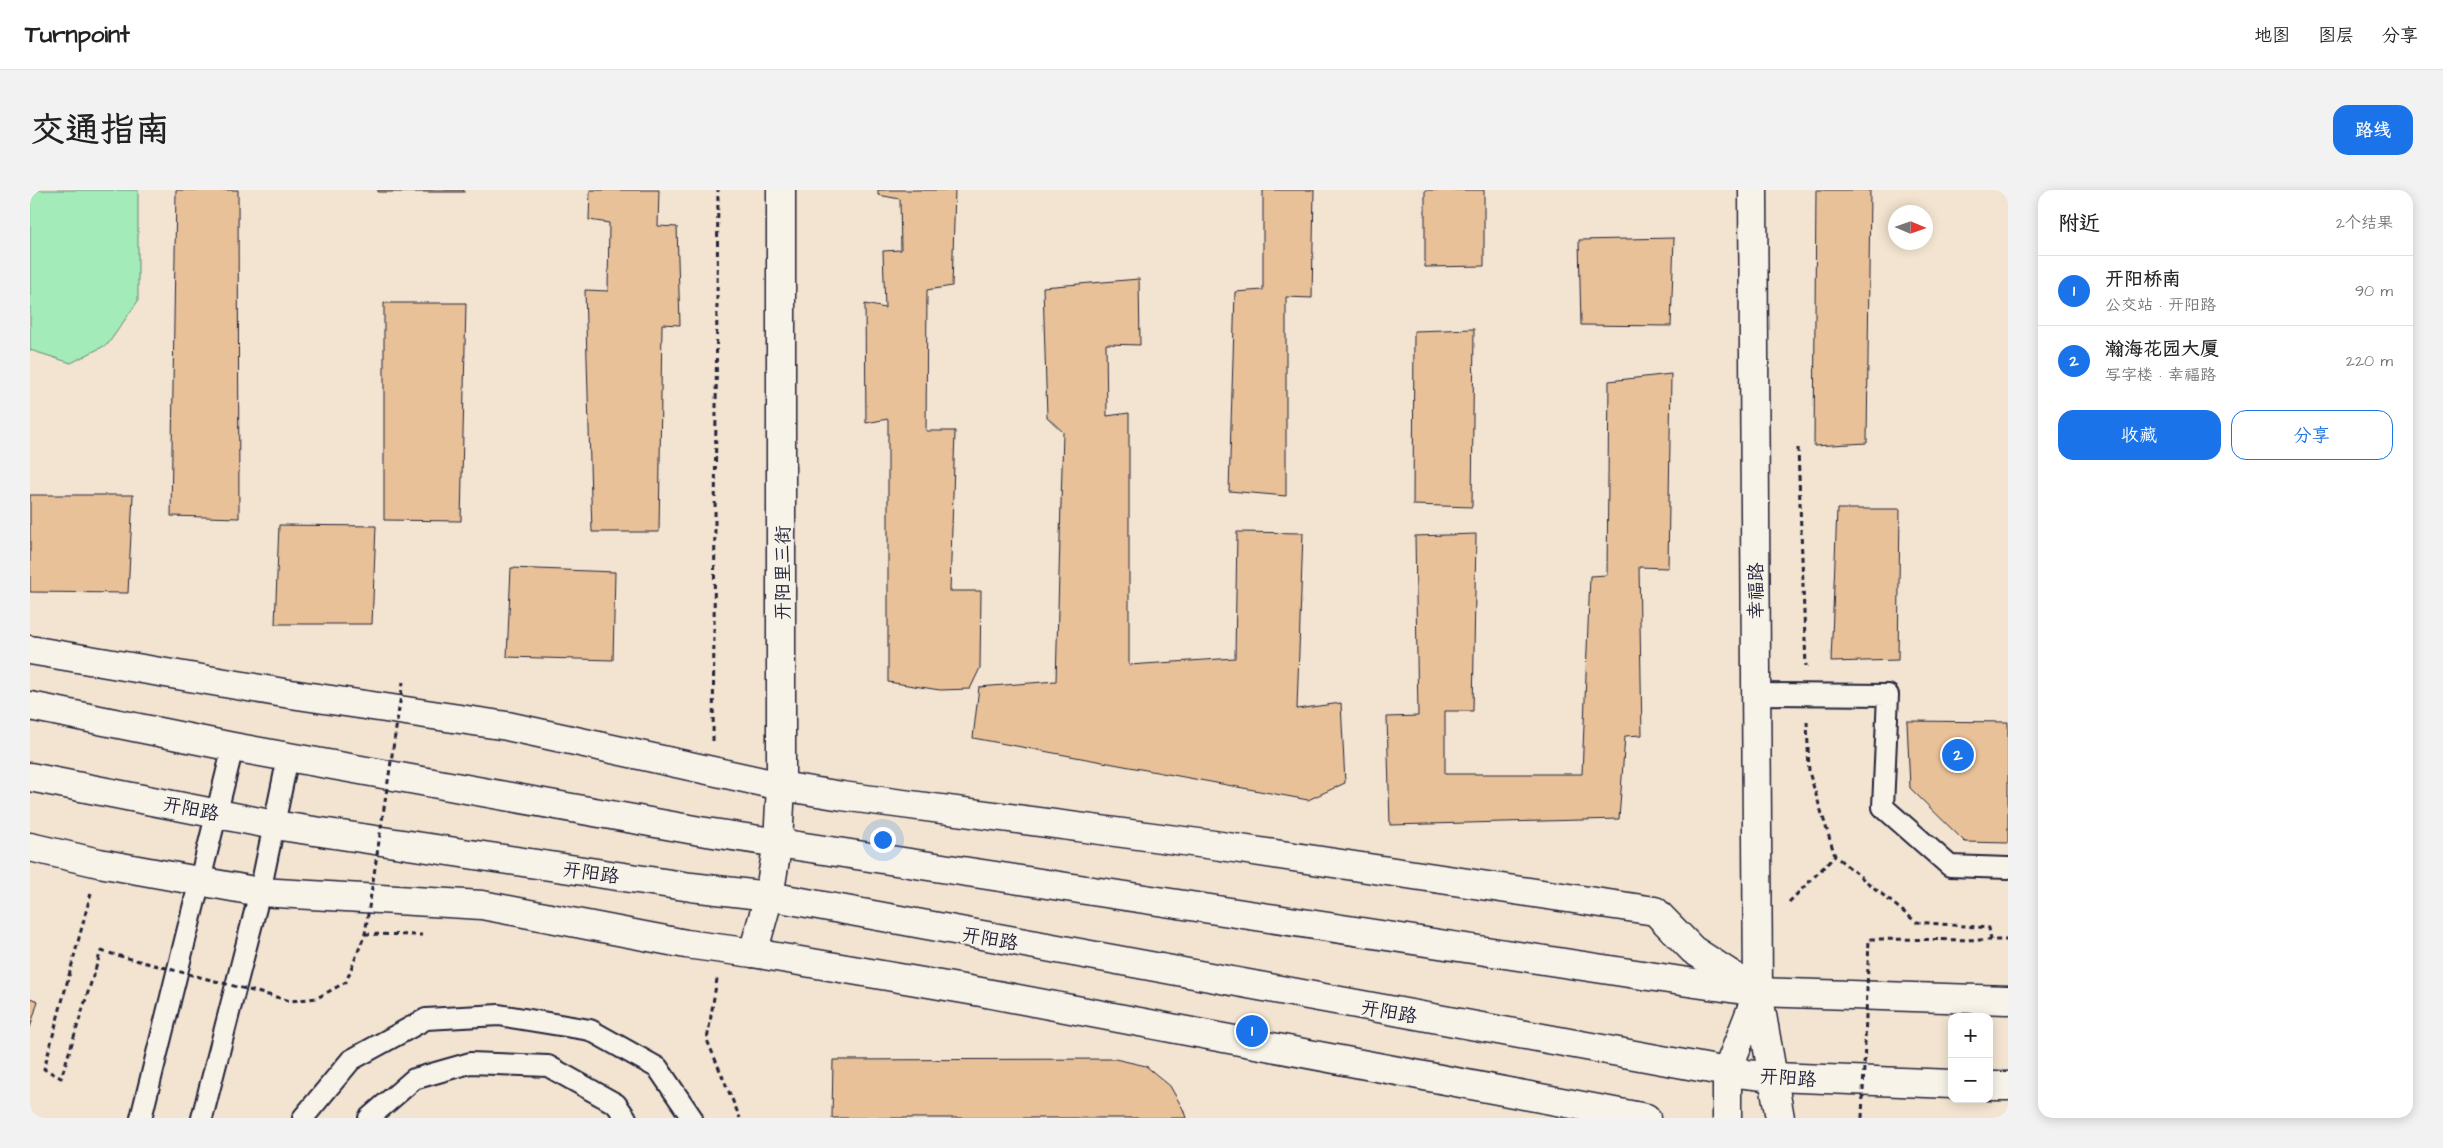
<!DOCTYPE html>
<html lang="zh">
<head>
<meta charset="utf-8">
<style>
	:root { --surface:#fff; --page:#f2f2f2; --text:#222; --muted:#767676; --line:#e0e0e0; --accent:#1a73e8 }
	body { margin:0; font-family:"Architects Daughter","LXGW WenKai TC",sans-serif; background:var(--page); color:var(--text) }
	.controls { position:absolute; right:15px; bottom:15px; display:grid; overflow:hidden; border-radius:10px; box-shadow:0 2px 12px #0003 }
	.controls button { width:45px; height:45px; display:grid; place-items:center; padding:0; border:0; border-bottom:1px solid var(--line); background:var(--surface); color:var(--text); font:25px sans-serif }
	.compass { position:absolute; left:1858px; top:15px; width:45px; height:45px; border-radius:50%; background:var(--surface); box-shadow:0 2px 12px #0003; rotate:92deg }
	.you { position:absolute; left:852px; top:649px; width:18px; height:18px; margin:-12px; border:4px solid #fff; border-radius:50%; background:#1a73e8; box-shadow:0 0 0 8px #1a73e833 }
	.badge { display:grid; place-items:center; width:32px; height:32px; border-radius:50%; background:var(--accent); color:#fff; font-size:16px; font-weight:700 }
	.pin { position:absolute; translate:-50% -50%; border:2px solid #fff; box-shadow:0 1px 5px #0006 }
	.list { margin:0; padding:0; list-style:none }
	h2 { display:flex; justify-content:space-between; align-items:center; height:65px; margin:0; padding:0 20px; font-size:21px }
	h2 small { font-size:16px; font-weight:400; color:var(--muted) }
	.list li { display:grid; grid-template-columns:32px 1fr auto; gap:15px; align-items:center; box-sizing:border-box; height:70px; padding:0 20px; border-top:1px solid var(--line) }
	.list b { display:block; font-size:19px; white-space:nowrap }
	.list p { margin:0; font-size:16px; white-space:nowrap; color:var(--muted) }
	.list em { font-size:16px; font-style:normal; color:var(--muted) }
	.actions { display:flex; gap:10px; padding:15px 20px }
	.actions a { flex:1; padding:11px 0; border:1px solid var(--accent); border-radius:15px; text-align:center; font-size:18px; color:var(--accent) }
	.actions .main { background:var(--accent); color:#fff }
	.map { position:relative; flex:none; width:1978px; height:928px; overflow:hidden; border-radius:15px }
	header { display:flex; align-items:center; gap:30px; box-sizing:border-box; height:70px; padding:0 25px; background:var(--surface); border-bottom:1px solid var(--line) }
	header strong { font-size:24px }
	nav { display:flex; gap:28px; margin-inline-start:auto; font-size:18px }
	.intro { display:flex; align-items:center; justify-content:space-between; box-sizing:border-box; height:120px; padding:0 30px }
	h1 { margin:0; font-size:35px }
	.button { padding:12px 22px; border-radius:15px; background:var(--accent); color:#fff; font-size:18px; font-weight:700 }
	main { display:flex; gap:30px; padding:0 30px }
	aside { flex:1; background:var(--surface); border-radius:15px; box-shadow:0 2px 12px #0003 }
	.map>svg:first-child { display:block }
	.green { fill:#a3ebb9; stroke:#62867a }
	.building { fill:#e8c198; stroke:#22223b }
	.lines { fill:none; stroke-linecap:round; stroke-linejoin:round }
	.service-casing { stroke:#22223b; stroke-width:24 }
	.minor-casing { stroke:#22223b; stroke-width:31 }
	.tertiary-casing { stroke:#22223b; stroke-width:31 }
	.primary-casing { stroke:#22223b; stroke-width:31 }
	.path { stroke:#22223b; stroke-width:3; stroke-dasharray:5 4; stroke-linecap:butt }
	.service { stroke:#f7f3e8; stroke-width:20 }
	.minor { stroke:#f7f3e8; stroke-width:28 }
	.tertiary { stroke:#f7f3e8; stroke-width:28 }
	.primary { stroke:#f7f3e8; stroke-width:28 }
	.path-bridge { stroke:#22223b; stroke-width:3; stroke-dasharray:5 4; stroke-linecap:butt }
	.labels { text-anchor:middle; stroke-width:4; stroke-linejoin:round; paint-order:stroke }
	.street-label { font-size:19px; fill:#22223b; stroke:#f7f3e8 }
</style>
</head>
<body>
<header>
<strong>Turnpoint</strong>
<nav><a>地图</a><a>图层</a><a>分享</a></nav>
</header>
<div class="intro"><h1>交通指南</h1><a class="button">路线</a></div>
<main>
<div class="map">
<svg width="1978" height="928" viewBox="0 0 1978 928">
	<rect width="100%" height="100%" fill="#f2e4d0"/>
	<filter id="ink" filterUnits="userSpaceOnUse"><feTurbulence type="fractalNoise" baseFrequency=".02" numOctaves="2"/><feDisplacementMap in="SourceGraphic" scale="10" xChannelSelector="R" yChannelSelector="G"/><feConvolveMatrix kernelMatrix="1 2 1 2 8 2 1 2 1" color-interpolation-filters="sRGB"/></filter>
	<g filter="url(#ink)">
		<path class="green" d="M 0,0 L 108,0 L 108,111 L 78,154 L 41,173 L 0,160 Z"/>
		<g class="building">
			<path d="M 146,0 L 208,0 L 209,328 L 141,326 Z"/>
			<rect x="348" y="0" width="86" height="2"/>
			<path d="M 560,0 L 629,0 L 628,36 L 647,37 L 650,135 L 632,134 L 629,342 L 562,342 L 555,100 L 578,101 L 579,33 L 559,30 Z"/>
			<path d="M 848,0 L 925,0 L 922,96 L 897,100 L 896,241 L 925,241 L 920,401 L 951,401 L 950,478 L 940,499 L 910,500 L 858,492 L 858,229 L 836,233 L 835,114 L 855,118 L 853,61 L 871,60 L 870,9 L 848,5 Z"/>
			<path d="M 1233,0 L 1284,0 L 1282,108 L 1256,107 L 1256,306 L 1199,301 L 1205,102 L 1233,100 Z"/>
			<path d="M 1395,0 L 1454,0 L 1454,76 L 1395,77 Z"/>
			<path d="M 1786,0 L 1840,0 L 1837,253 L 1784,256 Z"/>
			<path d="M 1644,48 L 1641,136 L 1551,135 L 1549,50 Z"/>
			<path d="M 1109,89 L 1110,155 L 1076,154 L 1077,226 L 1099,223 L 1099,475 L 1205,468 L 1207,342 L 1273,343 L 1267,519 L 1311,513 L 1315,593 L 1278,610 L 943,548 L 949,497 L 1026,491 L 1033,242 L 1017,227 L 1013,97 Z"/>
			<path d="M 354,113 L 436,113 L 431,331 L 354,330 Z"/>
			<path d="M 1444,139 L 1442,317 L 1383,315 L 1384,141 Z"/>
			<path d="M 1641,184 L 1638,378 L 1609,377 L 1612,545 L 1595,546 L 1589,629 L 1360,635 L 1357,527 L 1388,526 L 1385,346 L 1446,344 L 1443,521 L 1415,521 L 1415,584 L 1552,584 L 1560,386 L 1577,385 L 1579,191 Z"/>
			<path d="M 0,305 L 103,305 L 98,403 L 0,402 Z"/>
			<path d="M 1807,319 L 1870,319 L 1868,470 L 1801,472 Z"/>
			<path d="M 249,335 L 346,336 L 342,434 L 245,434 Z"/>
			<path d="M 481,378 L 585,382 L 583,470 L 477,467 Z"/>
			<path d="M 1877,531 L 1978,532 L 1978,653 L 1935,652 L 1880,598 Z"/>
			<path d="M 0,808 L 8,811 L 0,838 Z"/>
			<path d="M 1085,869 L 1116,876 L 1140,896 L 1153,919 L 1156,928 L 802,928 L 803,870 Z"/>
		</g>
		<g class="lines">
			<defs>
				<g id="service">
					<path d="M 1726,504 L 1858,505 L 1853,617 L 1920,676 L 1978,678"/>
					<path d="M 111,928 L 203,557"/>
					<path d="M 172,928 L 230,702 L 258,567"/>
					<path d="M 273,928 L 321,870 L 396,829 L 469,825 L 560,840 L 628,878 L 662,928"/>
					<path d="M 339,928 L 384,889 L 440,873 L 518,876 L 586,914 L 596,928"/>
				</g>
				<g id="minor">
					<path d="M 1723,0 L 1728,802"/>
					<path d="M 723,763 L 739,706 L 748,652 L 751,596 L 751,0"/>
				</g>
				<g id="tertiary">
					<path d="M 0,460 L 254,503 L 477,536 L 751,596 L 812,606 L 1184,655 L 1625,721 L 1663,760 L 1728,802"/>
					<path d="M 0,657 L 69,673 L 230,702 L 452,715 L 656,754 L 723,763 L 951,802 L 1616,928"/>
					<path d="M 1728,802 L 1750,928"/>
					<path d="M 1697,928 L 1697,882 L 1728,802"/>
				</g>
				<g id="primary">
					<path d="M 0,516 L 203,557 L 670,641 L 1658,792 L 1728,802 L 1978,810"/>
					<path d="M 0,587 L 244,635 L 661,697 L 739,706 L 1697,882 L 1744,887 L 1922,894"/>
					<path d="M 1959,896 L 1978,896"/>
				</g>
			</defs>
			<use href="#service" class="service-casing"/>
			<use href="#minor" class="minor-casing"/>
			<use href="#tertiary" class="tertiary-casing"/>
			<use href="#primary" class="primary-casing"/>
			<g class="path">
				<path d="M 1768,258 L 1776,477"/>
				<path d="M 1777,531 L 1779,582 L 1805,666 L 1886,732 L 1959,738 L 1961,750 L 1978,750"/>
				<path d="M 683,551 L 688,0"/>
				<path d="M 61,703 L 14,879 L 31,888 L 71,761"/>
				<path d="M 1759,712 L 1805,666"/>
				<path d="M 335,744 L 392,745"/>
				<path d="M 687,789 L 677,850 L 710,928"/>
			</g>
			<use href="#service" class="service"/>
			<use href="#minor" class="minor"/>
			<use href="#tertiary" class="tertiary"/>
			<use href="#primary" class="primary"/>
			<g class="path-bridge">
				<path d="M 71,761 L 261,811 L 287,808 L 316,792 L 335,744 L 373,492"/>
				<path d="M 1832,928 L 1839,749 L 1961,750"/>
			</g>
		</g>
	</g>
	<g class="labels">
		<g class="street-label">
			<text transform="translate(752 383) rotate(-90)" y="7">开阳里三街</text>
			<text transform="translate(1725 401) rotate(-90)" y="7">幸福路</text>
			<text transform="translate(161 618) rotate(11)" y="7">开阳路</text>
			<text transform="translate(561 682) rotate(8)" y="7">开阳路</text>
			<text transform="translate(960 748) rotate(10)" y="7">开阳路</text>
			<text transform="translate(1359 821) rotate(10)" y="7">开阳路</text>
			<text transform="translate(1758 887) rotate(4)" y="7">开阳路</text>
		</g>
	</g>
</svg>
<div class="controls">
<button>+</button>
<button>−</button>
</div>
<svg class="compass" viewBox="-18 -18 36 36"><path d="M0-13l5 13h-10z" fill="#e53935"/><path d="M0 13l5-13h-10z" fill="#767676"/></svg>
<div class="you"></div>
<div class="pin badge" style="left:1222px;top:841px">1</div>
<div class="pin badge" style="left:1928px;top:565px">2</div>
</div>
<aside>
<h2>附近<small>2个结果</small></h2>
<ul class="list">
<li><span class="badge">1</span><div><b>开阳桥南</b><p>公交站 · 开阳路</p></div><em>90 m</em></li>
<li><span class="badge">2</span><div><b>瀚海花园大厦</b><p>写字楼 · 幸福路</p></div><em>220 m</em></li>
</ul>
<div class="actions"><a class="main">收藏</a><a>分享</a></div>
</aside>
</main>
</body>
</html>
